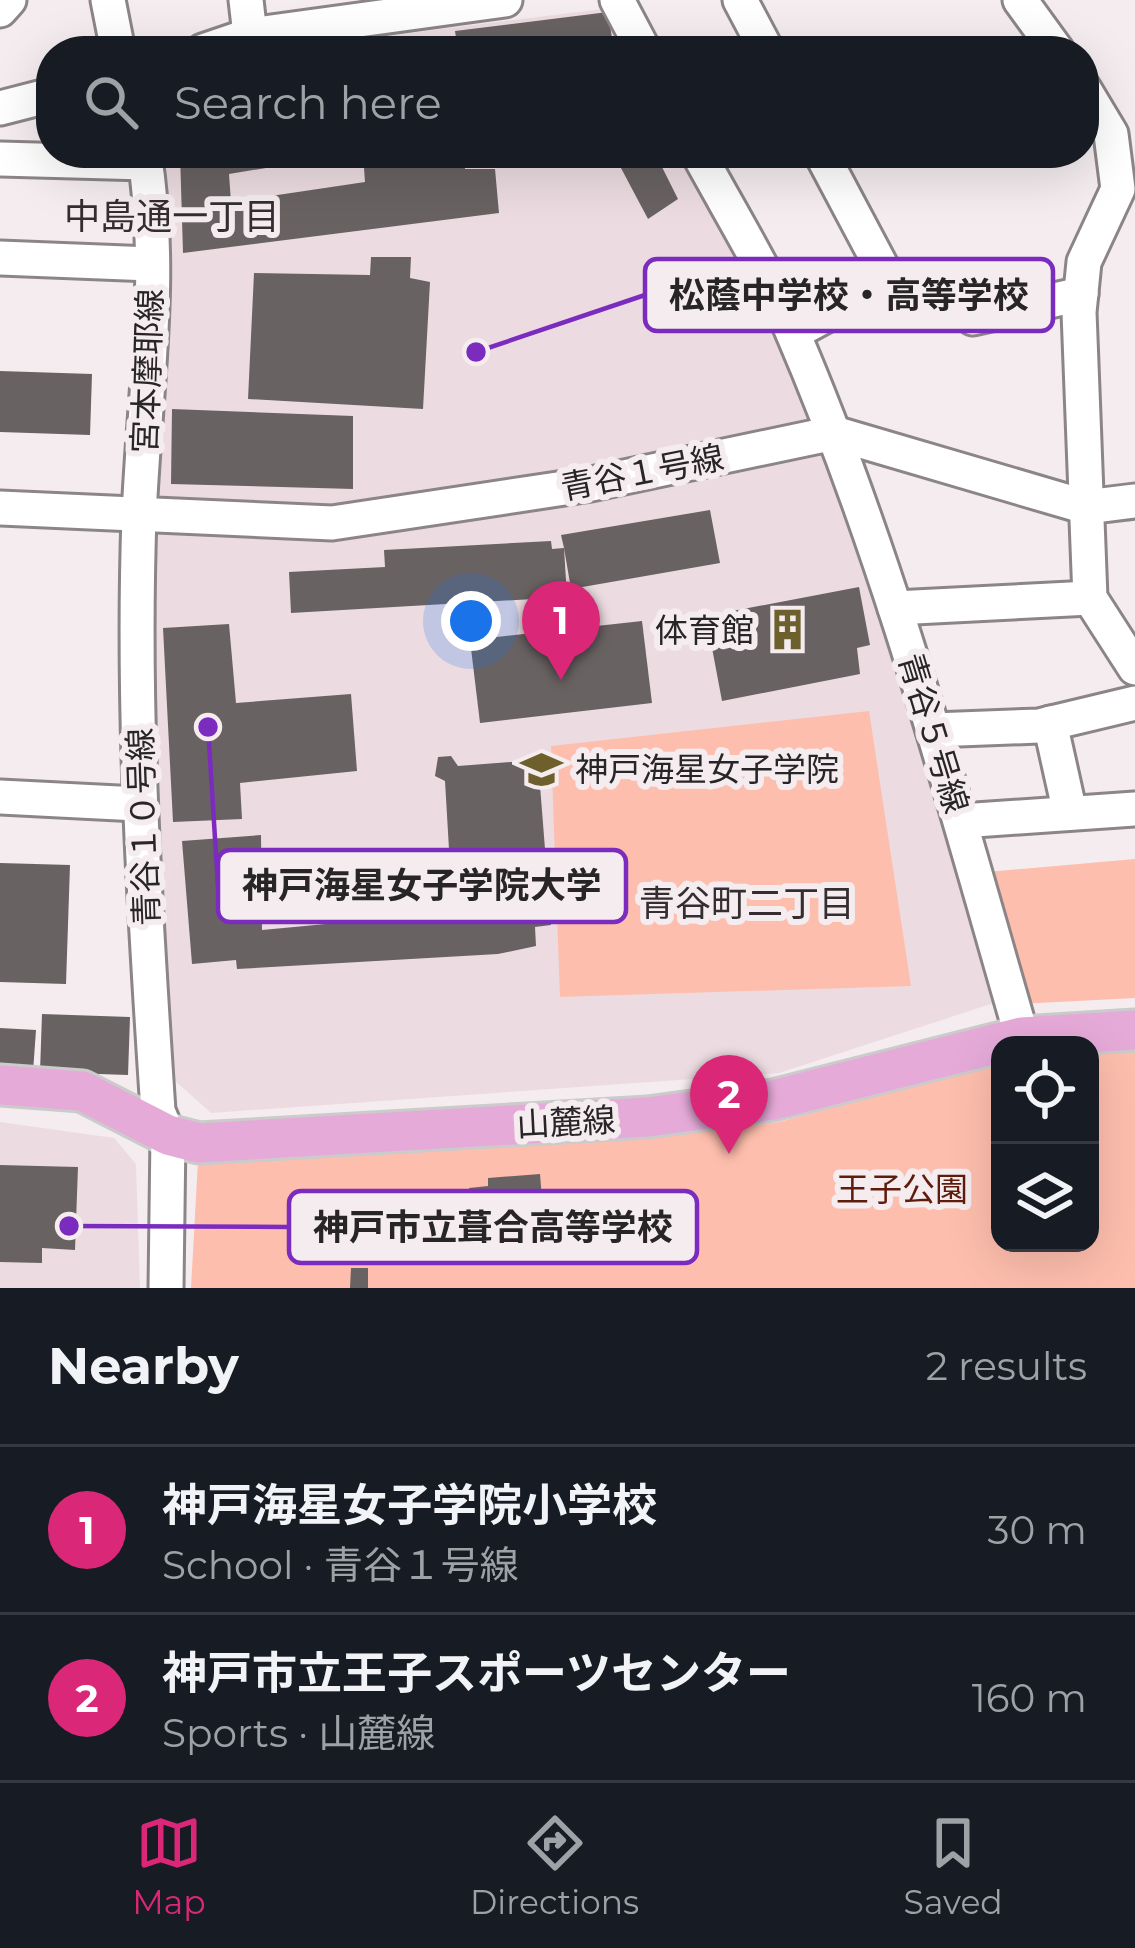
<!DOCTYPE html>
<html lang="en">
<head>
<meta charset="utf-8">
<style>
	:root { --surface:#171b24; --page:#20242c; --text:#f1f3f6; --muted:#9ea1a6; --line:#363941; --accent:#db2777 }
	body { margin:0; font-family:Montserrat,"Noto Sans JP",sans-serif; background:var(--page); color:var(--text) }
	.controls { position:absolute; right:36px; bottom:36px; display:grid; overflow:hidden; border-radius:24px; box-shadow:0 12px 48px #0002 }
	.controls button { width:108px; height:108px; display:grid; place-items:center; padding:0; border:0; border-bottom:3px solid var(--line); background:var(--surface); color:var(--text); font:60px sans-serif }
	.you { position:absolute; left:471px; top:621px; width:42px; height:42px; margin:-30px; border:9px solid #fff; border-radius:50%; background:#1a73e8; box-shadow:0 0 0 18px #1a73e833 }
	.badge { display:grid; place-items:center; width:78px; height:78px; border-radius:50%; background:var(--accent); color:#fff; font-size:39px; font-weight:700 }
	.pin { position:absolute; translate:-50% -99px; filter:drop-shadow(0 3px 6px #0008) }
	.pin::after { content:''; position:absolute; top:63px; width:42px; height:36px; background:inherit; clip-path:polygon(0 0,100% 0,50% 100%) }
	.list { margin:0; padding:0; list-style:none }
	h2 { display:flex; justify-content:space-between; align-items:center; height:156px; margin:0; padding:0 48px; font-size:51px }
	h2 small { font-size:39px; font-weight:400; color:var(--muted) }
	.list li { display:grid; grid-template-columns:78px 1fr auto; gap:36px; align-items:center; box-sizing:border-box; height:168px; padding:0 48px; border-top:3px solid var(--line) }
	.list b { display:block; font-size:45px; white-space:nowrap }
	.list p { margin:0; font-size:39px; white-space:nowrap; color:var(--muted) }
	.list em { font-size:39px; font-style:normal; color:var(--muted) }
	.icon { flex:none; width:66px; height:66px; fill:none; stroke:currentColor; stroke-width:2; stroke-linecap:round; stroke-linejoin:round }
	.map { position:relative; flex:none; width:1135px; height:1288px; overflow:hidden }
	.search { position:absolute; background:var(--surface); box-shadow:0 12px 48px #0002; left:36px; right:36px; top:36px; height:132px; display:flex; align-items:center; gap:30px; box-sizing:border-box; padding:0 42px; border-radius:48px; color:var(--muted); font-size:45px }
	.sheet { height:492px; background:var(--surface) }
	nav { display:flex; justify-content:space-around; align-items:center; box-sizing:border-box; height:168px; border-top:3px solid var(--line); background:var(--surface); font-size:33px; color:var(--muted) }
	nav a { display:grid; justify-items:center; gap:6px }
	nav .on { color:var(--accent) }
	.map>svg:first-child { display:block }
	.built { fill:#ecdce1 }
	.green { fill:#febead }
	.building { fill:#696263 }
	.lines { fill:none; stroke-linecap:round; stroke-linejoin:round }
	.minor-casing { stroke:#8c8587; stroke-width:39 }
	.major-casing { stroke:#cbcbcb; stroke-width:45 }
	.minor { stroke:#fff; stroke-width:33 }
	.major { stroke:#e6aad9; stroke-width:39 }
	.labels { text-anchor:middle; stroke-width:12; stroke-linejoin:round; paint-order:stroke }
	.street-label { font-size:33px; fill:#282526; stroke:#f4ecef }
	.poi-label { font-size:33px; fill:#282526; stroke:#f4ecef; text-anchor:end }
	.park-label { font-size:33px; fill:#5f1c0b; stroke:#f4ecef }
	.neighbourhood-label { font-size:36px; fill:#342e30; stroke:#f4ecef }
	.leader { fill:none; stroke:#7b2cbf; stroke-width:4.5 }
	.callout-dot { fill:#7b2cbf; stroke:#f4ecef; stroke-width:4.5 }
	.callout { fill:#f4ecef; stroke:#7b2cbf; stroke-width:4.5 }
	.callout-label { font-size:36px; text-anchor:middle; font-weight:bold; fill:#282526 }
</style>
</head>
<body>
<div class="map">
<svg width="1135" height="1288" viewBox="0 0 1135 1288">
	<rect width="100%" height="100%" fill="#f4ecef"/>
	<g class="built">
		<path d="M 610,8 L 633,51 L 288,51 L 306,46 Z"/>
		<path d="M 162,153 L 687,153 L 778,325 L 818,426 L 588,471 L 329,510 L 153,505 Z"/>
		<path d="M 825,448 L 923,736 L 994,1003 L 779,1073 L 211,1113 L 172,1078 L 151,801 L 153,537 L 166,530 Z"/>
		<path d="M 0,1122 L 114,1138 L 136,1164 L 140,1288 L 0,1288 Z"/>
	</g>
	<g class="green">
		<path d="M 869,711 L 911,986 L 560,997 L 551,746 Z"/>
		<path d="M 1135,859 L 1135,998 L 1019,1004 L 986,872 Z"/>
		<path d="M 1135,1050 L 1135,1288 L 191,1288 L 199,1143 L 710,1131 L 779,1122 L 1000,1062 L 1000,1243 L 1090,1243 L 1090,1053 Z"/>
	</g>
	<g class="building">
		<path d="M 608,12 L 614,51 L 458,51 L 455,31 Z"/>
		<path d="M 447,38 L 449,51 L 393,51 L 392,49 Z"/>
		<path d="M 180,153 L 358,153 L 229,174 L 231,202 L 365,182 L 364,168 L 391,166 L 388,153 L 463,153 L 465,169 L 495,169 L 499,213 L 183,253 Z"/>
		<path d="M 613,153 L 655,153 L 678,199 L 648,219 Z"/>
		<path d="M 371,257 L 411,257 L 410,278 L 430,282 L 423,409 L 248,399 L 254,273 L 370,275 Z"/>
		<path d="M 0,371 L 92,374 L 90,435 L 0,432 Z"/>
		<path d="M 172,409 L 353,416 L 353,489 L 171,484 Z"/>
		<path d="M 710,510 L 720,563 L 571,589 L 564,548 L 567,597 L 291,613 L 289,572 L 385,567 L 384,550 L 551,541 L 552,549 L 564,548 L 561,535 Z"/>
		<path d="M 859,587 L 870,645 L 857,648 L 860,674 L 722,701 L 706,616 Z"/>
		<path d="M 642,621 L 652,703 L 480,723 L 470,640 Z"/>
		<path d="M 229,624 L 236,703 L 351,694 L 357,771 L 240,783 L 242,819 L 173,822 L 163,628 Z"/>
		<path d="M 451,756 L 458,766 L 538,760 L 551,925 L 535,927 L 536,946 L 498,954 L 237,969 L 236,960 L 192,964 L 182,841 L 261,835 L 262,930 L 326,924 L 323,891 L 411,887 L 415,919 L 453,918 L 445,781 L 435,776 L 438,757 Z"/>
		<path d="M 0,863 L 70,865 L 66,984 L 0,982 Z"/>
		<path d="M 42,1014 L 130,1017 L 128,1075 L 40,1072 Z"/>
		<path d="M 0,1028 L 36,1030 L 33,1072 L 0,1070 Z"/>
		<path d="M 0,1165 L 78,1167 L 75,1250 L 42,1248 L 42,1263 L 0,1262 Z"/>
		<path d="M 540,1174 L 545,1237 L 493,1241 L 490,1209 L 471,1211 L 469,1188 L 488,1186 L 488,1178 Z"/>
		<path d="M 351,1268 L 368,1268 L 368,1288 L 350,1288 Z"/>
	</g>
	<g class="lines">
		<defs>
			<g id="minor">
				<path d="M 108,0 L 118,51"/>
				<path d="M 246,0 L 250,35"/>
				<path d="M 617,0 L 644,51"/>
				<path d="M 740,0 L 767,51"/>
				<path d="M 1020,0 L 1057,51"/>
				<path d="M 0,10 L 9,0"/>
				<path d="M 203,51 L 250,35 L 505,0"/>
				<path d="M 1084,89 L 1111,134 L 1118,189 L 1084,262 L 1079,312 L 1090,598 L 1135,668"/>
				<path d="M 0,108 L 51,95"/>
				<path d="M 144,153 C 164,273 144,397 139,517 C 132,716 145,913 158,1111 L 168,1135 L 166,1288"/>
				<path d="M 698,153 C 730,212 766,270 792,331 C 890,559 953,799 1022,1037"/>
				<path d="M 0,159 L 146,163"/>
				<path d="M 0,258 L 151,264"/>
				<path d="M 973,318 L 1081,294"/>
				<path d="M 793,333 L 889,281 L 821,153"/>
				<path d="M 0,508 L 332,523 L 591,484 L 834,433 L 1086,507 L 1135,501"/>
				<path d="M 895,608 L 1090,598"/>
				<path d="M 1050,723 L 1070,813"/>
				<path d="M 933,730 L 1039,726 L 1135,703"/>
				<path d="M 0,797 L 138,804"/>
				<path d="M 961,821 L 1135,809"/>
			</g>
			<path id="major" d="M 0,1085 L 82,1091 L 168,1135 L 199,1143 L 648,1117 L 773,1100 L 1022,1037 L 1135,1030"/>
		</defs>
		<use href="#minor" class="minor-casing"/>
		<use href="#major" class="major-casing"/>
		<use href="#minor" class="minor"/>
		<use href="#major" class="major"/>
	</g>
	<defs>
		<symbol id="building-bare" viewBox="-9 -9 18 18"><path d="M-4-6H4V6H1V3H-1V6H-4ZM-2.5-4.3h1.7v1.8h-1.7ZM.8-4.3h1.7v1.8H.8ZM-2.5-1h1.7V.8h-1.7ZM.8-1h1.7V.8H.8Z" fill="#6e602d" stroke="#f4ecef" stroke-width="2.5" paint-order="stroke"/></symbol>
		<symbol id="school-bare" viewBox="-9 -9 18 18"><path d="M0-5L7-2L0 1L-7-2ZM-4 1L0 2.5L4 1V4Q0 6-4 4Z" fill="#6e602d" stroke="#f4ecef" stroke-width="2.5" paint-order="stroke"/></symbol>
	</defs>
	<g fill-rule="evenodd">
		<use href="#building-bare" x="758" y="600" width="59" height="59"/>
		<use href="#school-bare" x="512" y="740" width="59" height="59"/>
	</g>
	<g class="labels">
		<g class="street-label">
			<text transform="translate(147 371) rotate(-88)" y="12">宮本摩耶線</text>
			<text transform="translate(642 472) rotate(-11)" y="12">青谷１号線</text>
			<text transform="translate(934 733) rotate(73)" y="12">青谷５号線</text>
			<text transform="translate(143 827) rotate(-92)" y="12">青谷１０号線</text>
			<text transform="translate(566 1122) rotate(-3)" y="12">山麓線</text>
		</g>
		<g class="poi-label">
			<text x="754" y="642">体育館</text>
			<text x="575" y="781" text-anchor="start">神戸海星女子学院</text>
		</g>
		<g class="park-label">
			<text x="902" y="1201">王子公園</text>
		</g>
		<g class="neighbourhood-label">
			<text x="172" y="229">中島通一丁目</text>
			<text x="747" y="916">青谷町二丁目</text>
		</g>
	</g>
	<path class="leader" d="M476 352L645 295M208 727L218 886M69 1226L289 1227"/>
	<g class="callout-dot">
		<circle cx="476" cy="352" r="12"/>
		<circle cx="208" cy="727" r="12"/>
		<circle cx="69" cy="1226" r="12"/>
	</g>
	<g class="callout">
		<rect x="645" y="259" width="408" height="72" rx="12"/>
		<rect x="218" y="850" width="408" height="72" rx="12"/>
		<rect x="289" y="1191" width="408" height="72" rx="12"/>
	</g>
	<g class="callout-label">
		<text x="849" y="308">松蔭中学校・高等学校</text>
		<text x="422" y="898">神戸海星女子学院大学</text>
		<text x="493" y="1240">神戸市立葺合高等学校</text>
	</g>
</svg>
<div class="controls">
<button><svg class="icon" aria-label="locate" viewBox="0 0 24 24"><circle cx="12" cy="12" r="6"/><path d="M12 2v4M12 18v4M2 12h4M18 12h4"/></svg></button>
<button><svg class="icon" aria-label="layers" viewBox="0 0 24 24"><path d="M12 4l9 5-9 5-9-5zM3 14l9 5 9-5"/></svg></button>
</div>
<div class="you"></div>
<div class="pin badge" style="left:561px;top:680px">1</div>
<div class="pin badge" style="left:729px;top:1154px">2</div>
<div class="search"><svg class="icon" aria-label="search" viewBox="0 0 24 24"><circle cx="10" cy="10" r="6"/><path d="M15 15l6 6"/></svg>Search here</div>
</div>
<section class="sheet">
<h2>Nearby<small>2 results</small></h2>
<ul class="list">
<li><span class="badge">1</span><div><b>神戸海星女子学院小学校</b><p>School · 青谷１号線</p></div><em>30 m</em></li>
<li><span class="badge">2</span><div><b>神戸市立王子スポーツセンター</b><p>Sports · 山麓線</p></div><em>160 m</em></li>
</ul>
</section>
<nav>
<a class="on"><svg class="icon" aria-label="map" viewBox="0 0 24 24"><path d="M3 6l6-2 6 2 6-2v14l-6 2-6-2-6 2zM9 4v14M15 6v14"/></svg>Map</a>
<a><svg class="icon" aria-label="directions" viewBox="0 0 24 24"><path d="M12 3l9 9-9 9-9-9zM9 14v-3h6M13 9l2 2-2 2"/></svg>Directions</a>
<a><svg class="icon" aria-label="saved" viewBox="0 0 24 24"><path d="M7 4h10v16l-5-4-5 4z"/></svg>Saved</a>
</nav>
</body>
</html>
